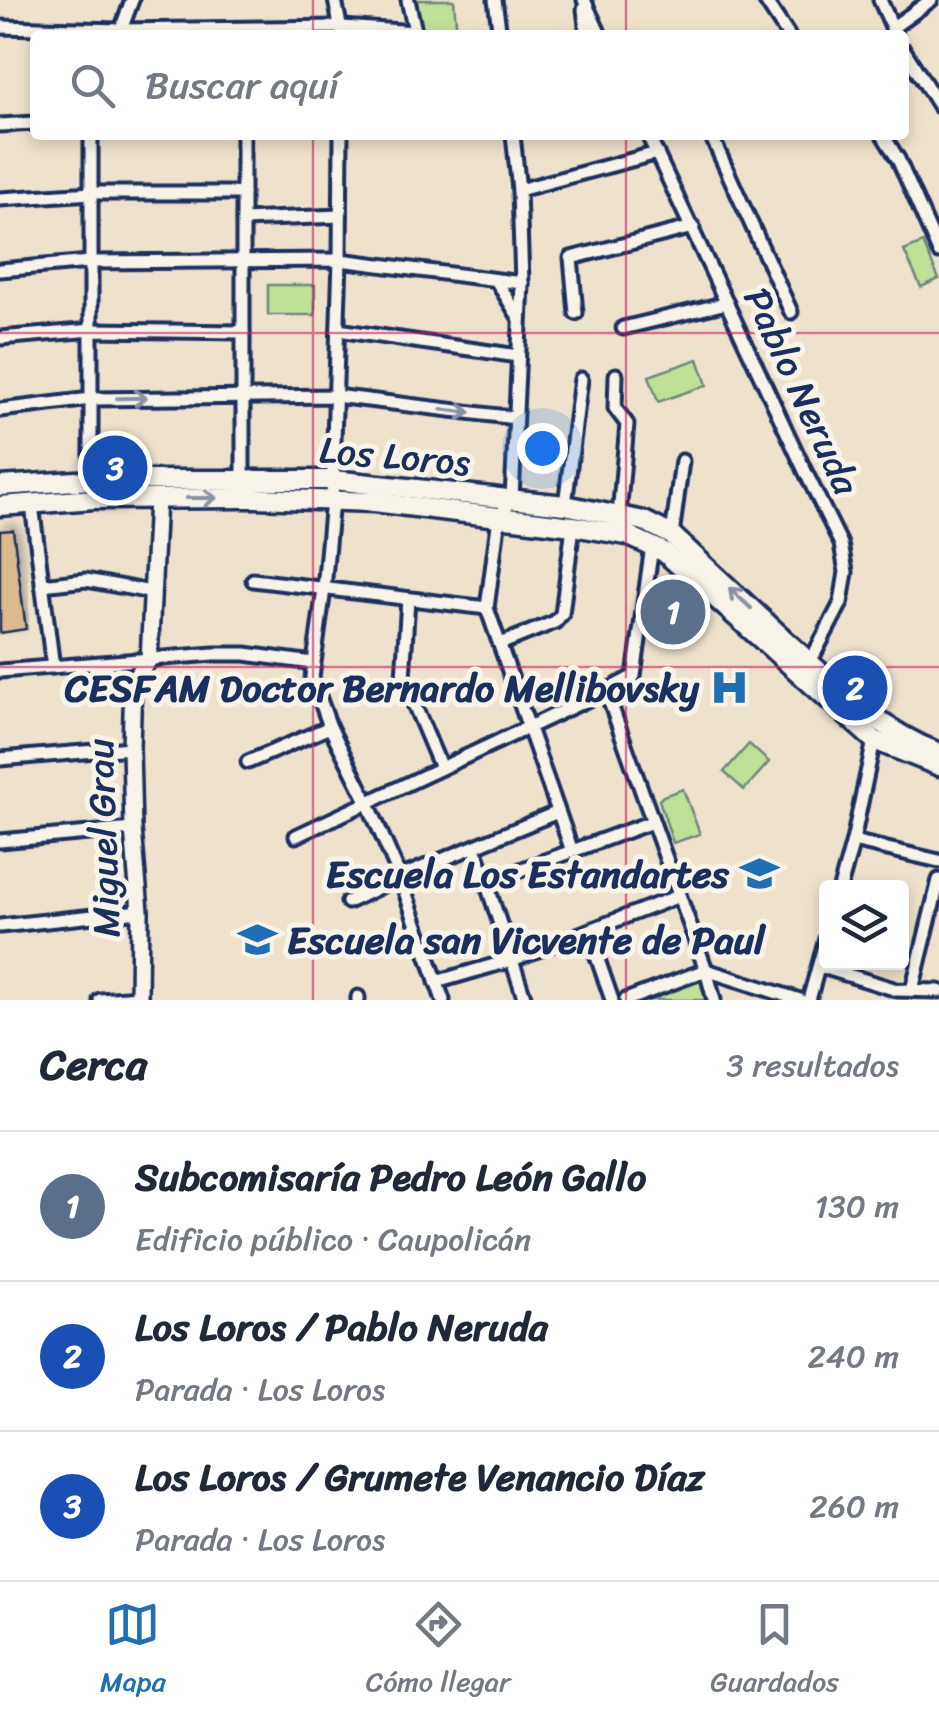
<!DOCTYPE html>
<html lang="es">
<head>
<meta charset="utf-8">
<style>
	:root { --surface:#fff; --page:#f6f6f7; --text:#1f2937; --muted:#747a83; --line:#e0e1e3; --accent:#1f6fb2 }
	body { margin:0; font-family:Sriracha,sans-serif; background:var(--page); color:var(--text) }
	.controls { position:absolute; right:30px; bottom:30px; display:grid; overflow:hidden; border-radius:10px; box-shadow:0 5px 15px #0003 }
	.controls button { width:90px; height:90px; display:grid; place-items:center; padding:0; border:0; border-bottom:2px solid var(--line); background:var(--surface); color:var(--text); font:50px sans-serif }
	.you { position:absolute; left:542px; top:448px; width:35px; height:35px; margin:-25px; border:8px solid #fff; border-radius:50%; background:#1a73e8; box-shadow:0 0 0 15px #1a73e833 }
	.badge { display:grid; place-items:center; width:65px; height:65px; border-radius:50%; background:var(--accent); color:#fff; font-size:32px; font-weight:700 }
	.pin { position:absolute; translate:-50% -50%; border:5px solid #fff; box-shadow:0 2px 10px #0006 }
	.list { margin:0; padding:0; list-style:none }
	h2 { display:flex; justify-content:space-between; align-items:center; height:130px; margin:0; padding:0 40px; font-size:42px }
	h2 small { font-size:32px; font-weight:400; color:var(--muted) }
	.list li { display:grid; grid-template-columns:65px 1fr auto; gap:30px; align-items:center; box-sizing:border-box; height:150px; padding:0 40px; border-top:2px solid var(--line) }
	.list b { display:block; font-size:38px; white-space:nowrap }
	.list p { margin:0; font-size:32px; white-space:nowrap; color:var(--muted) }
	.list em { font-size:32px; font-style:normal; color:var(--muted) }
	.icon { flex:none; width:55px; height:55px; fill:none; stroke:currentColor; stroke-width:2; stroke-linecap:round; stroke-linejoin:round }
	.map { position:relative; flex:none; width:939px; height:1000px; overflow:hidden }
	.search { position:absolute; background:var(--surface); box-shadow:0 5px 15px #0003; left:30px; right:30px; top:30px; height:110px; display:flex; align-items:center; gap:25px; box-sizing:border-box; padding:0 35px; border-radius:10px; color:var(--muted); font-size:38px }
	.sheet { height:580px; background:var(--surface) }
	nav { display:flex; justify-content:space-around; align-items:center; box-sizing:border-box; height:140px; border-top:2px solid var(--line); background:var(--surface); font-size:28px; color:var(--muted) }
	nav a { display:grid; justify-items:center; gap:5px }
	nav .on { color:var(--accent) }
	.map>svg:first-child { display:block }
	.green { fill:#c0e098; stroke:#6e887b; stroke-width:2.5 }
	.building { fill:#dcba8e; stroke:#1b2f5e; stroke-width:2.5; filter:url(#shadow) }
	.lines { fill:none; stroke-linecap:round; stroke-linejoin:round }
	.minor-casing { stroke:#1b2f5e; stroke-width:19 }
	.tertiary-casing { stroke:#1b2f5e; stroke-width:22 }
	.secondary-casing { stroke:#1b2f5e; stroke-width:25 }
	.minor { stroke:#f7f3e8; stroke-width:11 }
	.tertiary { stroke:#f7f3e8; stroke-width:15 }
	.secondary { stroke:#f7f3e8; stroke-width:18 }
	.oneway { stroke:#8991a3 }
	.grid { fill:none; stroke:#c2185b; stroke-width:2.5; stroke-opacity:0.55 }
	.labels { text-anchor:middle; stroke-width:10; stroke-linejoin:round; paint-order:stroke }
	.street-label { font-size:38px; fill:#1b2f5e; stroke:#f7f3e8 }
	.poi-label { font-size:38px; font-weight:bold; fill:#1b2f5e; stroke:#f7f3e8; text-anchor:end }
</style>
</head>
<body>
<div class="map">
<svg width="939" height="1000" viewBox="0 0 939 1000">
	<defs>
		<filter id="shadow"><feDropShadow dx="4.5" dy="-4.5" stdDeviation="5" flood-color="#0004"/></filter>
	</defs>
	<rect width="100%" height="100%" fill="#efe2cd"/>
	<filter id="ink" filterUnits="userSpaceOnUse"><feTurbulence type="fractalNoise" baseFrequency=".01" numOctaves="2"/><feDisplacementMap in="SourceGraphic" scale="20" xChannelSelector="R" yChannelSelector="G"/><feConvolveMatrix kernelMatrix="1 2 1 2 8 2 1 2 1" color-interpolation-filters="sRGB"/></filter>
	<g filter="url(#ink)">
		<g class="green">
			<path d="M 415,0 L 454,0 L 457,35 L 423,35 Z"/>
			<path d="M 923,243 L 939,279 L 921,287 L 904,251 Z"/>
			<rect x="268" y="285" width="47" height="30"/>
			<path d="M 698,359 L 707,385 L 658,402 L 649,376 Z"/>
			<path d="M 749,744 L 769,762 L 744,790 L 724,772 Z"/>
			<path d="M 683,789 L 700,834 L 673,843 L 659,800 L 663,796 Z"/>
			<path d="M 701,975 L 710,1000 L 633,1000 Z"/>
		</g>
		<path class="building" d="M 13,530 L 26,629 L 0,633 L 0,531 Z"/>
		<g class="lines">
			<defs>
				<g id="minor">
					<path d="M 335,0 L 342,35"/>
					<path d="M 408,0 L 416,35"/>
					<path d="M 495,0 L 500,35"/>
					<path d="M 584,0 L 600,35"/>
					<path d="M 765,0 L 788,35"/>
					<path d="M 880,0 L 896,35"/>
					<path d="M 584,9 L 587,35"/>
					<path d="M 0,27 L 121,30 L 342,27 L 416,32"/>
					<path d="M 892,28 L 931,0"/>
					<path d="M 119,35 L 132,0"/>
					<path d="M 904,50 L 939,106"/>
					<path d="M 0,125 L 35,123"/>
					<path d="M 341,135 L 340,260 L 332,500 L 324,589 L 312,677 L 330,727 L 367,801 L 400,877 L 443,1000"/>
					<path d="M 513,135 L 519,190 L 522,283 L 512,499 L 499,517 L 487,608 L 572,851"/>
					<path d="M 648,135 L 805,471 L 841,544 L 846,572 L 841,603 L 807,668"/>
					<path d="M 711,135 L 791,312"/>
					<path d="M 883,135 L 898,159 L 939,252"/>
					<path d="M 519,190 L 657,153"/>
					<path d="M 0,199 L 92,193 L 243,193"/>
					<path d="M 243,220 L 340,216"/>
					<path d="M 0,270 L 90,262 L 340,260 L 522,283"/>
					<path d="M 496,280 L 520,319"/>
					<path d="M 576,313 L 571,258 L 693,227"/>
					<path d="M 623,328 L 727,303"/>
					<path d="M 338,330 L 518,356"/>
					<path d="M 0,338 L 92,330 L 243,332"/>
					<path d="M 616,375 L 615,408 L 627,424 L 619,516"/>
					<path d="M 0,410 L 91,399 L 335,396 L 515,418"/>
					<path d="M 243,479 L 243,135"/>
					<path d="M 91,480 L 91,135"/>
					<path d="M 32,505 L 53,667"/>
					<path d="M 565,505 L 581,379"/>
					<path d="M 672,535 L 682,461"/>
					<path d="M 652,546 L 634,676 L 606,691 L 706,970 L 714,1000"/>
					<path d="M 253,580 L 487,608"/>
					<path d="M 42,585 L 86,580 L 151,592"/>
					<path d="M 408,599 L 403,678 L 441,768"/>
					<path d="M 500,644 L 555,622 L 562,614 L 573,526"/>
					<path d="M 0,671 L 214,654 L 245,654 L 313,663"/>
					<path d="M 0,759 L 131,748"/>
					<path d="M 248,762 L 330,727"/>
					<path d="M 296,836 L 606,691"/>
					<path d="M 0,841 L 133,829"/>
					<path d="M 853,841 L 939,861"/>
					<path d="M 475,848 L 525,1000"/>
					<path d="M 487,882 L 652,822"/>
					<path d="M 840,888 L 853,841 L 874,740"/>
					<path d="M 348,902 L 400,877 L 558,812"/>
					<path d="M 0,926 L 140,911"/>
					<path d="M 588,931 L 612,1000"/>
					<path d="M 819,966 L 897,990 L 939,991"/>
					<path d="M 436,982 L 512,960 L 679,896"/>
					<path d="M 912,990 L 939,880"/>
					<path d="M 358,997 L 358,1000"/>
					<path d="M 100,1000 L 139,997"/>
					<path d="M 626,1000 L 706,970 L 800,1000"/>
					<path d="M 809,1000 L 826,939"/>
				</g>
				<path id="tertiary" d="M 139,1000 L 140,911 L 133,829 L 131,748 L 133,680 L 149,660 L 157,499"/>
				<g id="secondary">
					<path d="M 0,486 L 91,480 L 333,480 L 565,505 L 644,521 L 672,535 C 709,570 747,605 785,640 C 832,683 878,730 939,753"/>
					<path d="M 0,506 L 94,499 L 256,498 L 374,502 L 573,526 L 627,535 L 664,552 L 874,740 L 939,766"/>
				</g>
			</defs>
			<use href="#minor" class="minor-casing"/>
			<use href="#tertiary" class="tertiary-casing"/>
			<use href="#secondary" class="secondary-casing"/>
			<use href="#minor" class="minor"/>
			<use href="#tertiary" class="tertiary"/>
			<use href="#secondary" class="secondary"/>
		</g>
		<defs><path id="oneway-shaft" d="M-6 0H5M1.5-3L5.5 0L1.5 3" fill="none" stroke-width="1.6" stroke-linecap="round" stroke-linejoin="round" transform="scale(2.5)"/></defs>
		<g class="oneway">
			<use href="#oneway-shaft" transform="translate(132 398) rotate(-1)"/>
			<use href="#oneway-shaft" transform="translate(456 411) rotate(7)"/>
			<use href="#oneway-shaft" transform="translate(202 498)"/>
			<use href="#oneway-shaft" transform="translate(740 598) rotate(-137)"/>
		</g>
	</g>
	<path class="grid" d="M 313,0 L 313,35M 626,0 L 626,35M 313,135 L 313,1000M 626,135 L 626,1000M 0,333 L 939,333M 0,667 L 939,667"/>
	<defs>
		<symbol id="hospital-bare" viewBox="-9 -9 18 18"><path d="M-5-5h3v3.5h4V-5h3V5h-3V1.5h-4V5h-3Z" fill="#1f6fb2" stroke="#f7f3e8" stroke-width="2.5" paint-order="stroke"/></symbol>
		<symbol id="school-bare" viewBox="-9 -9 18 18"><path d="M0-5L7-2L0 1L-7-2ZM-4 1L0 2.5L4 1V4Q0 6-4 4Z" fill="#1f6fb2" stroke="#f7f3e8" stroke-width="2.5" paint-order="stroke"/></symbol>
	</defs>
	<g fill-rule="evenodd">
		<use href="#hospital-bare" x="702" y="660" width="55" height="55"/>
		<use href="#school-bare" x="732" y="846" width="55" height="55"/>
		<use href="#school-bare" x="230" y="912" width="55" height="55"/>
	</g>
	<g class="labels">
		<g class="street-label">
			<text transform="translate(802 391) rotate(65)" y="13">Pablo Neruda</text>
			<text transform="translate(395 456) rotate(5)" y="13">Los Loros</text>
			<text transform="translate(103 838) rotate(-92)" y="13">Miguel Grau</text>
		</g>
		<g class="poi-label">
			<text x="699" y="701">CESFAM Doctor Bernardo Mellibovsky</text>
			<text x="729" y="887">Escuela Los Estandartes</text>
			<text x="287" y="953" text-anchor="start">Escuela san Vicvente de Paul</text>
		</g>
	</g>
</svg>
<div class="controls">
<button><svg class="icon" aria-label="layers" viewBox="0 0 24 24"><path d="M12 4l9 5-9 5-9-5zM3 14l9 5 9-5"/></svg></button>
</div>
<div class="you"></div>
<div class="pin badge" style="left:673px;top:612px;background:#5c6f8a">1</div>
<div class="pin badge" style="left:855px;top:688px;background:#1a4fb4">2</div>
<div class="pin badge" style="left:115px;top:468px;background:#1a4fb4">3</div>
<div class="search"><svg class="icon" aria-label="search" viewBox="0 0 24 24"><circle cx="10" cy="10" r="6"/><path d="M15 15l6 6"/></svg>Buscar aquí</div>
</div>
<section class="sheet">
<h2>Cerca<small>3 resultados</small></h2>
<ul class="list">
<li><span class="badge" style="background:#5c6f8a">1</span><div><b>Subcomisaría Pedro León Gallo</b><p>Edificio público · Caupolicán</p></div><em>130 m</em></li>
<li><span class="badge" style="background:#1a4fb4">2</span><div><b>Los Loros / Pablo Neruda</b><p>Parada · Los Loros</p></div><em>240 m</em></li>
<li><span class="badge" style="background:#1a4fb4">3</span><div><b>Los Loros / Grumete Venancio Díaz</b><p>Parada · Los Loros</p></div><em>260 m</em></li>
</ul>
</section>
<nav>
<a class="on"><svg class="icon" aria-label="map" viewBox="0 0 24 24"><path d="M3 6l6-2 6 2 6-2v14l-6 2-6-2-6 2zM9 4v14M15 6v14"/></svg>Mapa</a>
<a><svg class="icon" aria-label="directions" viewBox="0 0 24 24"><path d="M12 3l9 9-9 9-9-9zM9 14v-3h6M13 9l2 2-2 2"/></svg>Cómo llegar</a>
<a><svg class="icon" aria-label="saved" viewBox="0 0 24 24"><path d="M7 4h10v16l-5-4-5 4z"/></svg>Guardados</a>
</nav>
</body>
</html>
